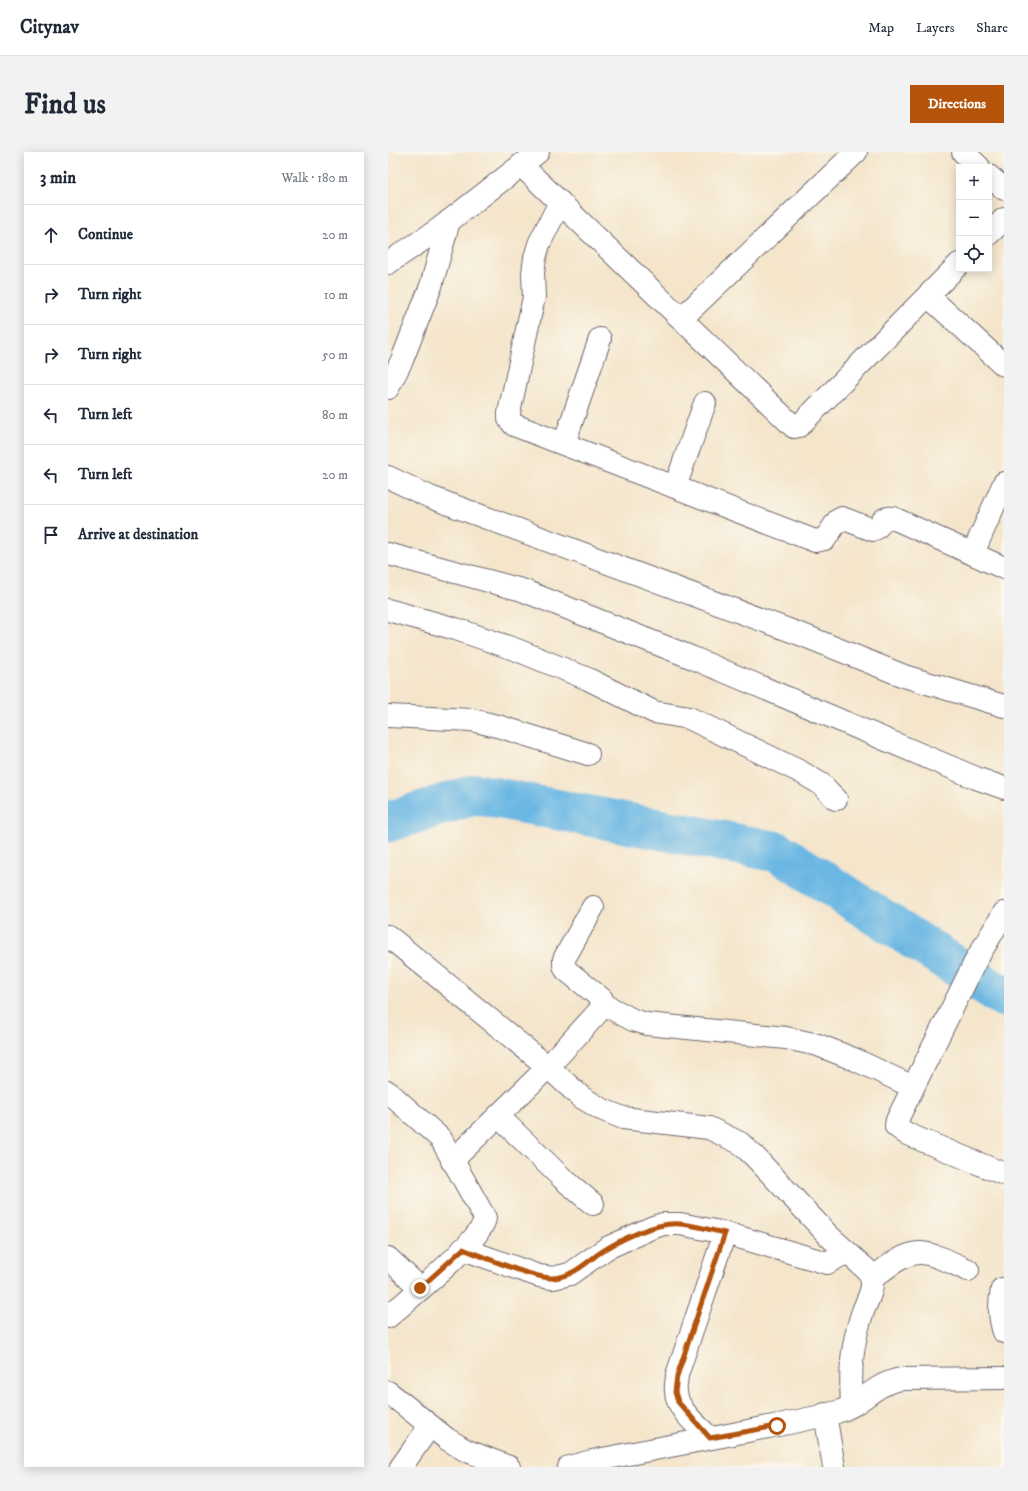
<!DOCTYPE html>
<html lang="en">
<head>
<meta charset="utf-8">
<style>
	:root { --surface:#fff; --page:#f2f2f3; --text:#1f2937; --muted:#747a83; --line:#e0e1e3; --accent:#b45309 }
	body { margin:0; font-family:"IM FELL DW Pica",serif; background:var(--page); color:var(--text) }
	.controls { position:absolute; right:12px; top:12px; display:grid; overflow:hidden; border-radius:0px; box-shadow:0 2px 10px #0003 }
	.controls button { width:36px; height:36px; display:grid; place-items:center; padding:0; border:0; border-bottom:1px solid var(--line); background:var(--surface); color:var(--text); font:20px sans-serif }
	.stop { position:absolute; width:12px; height:12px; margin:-9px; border:3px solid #b45309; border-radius:50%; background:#fff }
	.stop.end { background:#b45309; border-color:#fff; box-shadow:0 1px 4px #0008 }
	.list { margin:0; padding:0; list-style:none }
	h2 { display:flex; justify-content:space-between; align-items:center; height:52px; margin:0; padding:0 16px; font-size:17px }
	h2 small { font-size:13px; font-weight:400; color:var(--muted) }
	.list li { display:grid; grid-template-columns:26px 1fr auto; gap:12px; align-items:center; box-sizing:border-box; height:60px; padding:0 16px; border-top:1px solid var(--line) }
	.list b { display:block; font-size:15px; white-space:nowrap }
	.list em { font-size:13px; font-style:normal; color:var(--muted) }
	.icon { flex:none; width:22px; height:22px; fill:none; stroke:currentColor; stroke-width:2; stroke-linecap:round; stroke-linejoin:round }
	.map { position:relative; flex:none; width:616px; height:1315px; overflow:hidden; border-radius:0px }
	header { display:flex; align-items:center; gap:24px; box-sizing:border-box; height:56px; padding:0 20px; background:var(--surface); border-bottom:1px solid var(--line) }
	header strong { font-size:19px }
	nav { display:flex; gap:22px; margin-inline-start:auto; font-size:14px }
	.intro { display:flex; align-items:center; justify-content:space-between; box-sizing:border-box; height:96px; padding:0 24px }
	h1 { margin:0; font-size:28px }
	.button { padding:10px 18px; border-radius:0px; background:var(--accent); color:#fff; font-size:14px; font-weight:700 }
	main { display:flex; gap:24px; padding:0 24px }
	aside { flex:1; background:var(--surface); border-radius:0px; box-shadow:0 2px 10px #0003 }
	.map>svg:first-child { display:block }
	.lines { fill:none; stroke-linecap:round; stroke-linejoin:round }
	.river { stroke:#6ab7e3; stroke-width:41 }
	.minor-casing { stroke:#6c666d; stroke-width:24 }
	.minor { stroke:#fff; stroke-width:22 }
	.route { stroke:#b45309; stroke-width:5 }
</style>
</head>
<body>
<header>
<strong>Citynav</strong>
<nav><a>Map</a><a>Layers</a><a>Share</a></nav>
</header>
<div class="intro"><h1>Find us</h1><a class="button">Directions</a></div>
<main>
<aside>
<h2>3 min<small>Walk · 180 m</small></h2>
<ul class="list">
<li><svg class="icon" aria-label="ahead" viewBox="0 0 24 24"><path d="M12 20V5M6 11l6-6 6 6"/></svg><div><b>Continue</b></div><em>20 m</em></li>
<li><svg class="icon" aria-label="right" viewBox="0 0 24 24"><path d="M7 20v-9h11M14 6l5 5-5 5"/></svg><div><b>Turn right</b></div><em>10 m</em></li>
<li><svg class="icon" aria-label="right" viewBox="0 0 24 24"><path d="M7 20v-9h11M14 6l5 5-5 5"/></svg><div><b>Turn right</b></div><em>50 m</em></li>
<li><svg class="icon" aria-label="left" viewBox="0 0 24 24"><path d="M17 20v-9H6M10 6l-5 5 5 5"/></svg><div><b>Turn left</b></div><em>80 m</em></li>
<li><svg class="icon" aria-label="left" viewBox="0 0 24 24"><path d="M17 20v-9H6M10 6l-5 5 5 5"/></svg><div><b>Turn left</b></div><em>20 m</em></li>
<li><svg class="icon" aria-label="arrive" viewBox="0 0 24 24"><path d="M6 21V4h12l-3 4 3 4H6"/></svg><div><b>Arrive at destination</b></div></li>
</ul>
</aside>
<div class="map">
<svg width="616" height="1315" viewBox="0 0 616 1315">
	<rect width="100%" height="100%" fill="#fbf7ec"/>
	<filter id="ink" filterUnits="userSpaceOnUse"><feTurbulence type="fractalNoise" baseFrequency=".025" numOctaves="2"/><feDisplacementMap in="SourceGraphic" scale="8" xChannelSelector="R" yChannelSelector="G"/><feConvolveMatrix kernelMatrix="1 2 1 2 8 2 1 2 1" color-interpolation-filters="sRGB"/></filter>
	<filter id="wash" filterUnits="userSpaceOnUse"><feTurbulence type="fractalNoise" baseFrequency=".012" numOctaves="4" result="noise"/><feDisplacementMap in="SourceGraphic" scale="16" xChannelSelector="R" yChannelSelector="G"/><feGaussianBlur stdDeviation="0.9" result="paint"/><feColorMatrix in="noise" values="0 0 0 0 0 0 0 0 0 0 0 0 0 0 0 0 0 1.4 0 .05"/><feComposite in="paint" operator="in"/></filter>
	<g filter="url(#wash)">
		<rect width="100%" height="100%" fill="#f4e5cb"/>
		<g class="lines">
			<path class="river" d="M 0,670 L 88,642 L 390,700 L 616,845"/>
		</g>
	</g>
	<g filter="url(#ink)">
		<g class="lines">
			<defs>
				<g id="minor">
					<path d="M 575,0 L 591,15"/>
					<path d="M 133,13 L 406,275 L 411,274 L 571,112"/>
					<path d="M 601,24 L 616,37"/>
					<path d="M 172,50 L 151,92 L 147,106 L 145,121 L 146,145 L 121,261 L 121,267 L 126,273 L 427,389 L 437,387 L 450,368 L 454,366 L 485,378 C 495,374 491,364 505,366 L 616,416"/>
					<path d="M 601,82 L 616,67"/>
					<path d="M 0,111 L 51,77 L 150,0"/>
					<path d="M 540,144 L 616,213"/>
					<path d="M 294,166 L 468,0"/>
					<path d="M 0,236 L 14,208 L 43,134 L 61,69"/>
					<path d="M 176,292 L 212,187"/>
					<path d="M 0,325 L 42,345 L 417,484 L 516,524 L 616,554"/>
					<path d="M 287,335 L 317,251"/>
					<path d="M 585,401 L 616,331"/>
					<path d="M 0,402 L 134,438 L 305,506 L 588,626 L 616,636"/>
					<path d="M 0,458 L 68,477 L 129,498 L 200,527 L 266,560 L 301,566 L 411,619 L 433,632 L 448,647"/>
					<path d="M 0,564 L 84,568 L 113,575 L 200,602"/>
					<path d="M 616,761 L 588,808 L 509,968 L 508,974 L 519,982 L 616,1022"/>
					<path d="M 0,784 L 160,915 L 212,858 L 215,852 L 214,847 L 178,818 L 176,813 L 176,807 L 205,755"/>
					<path d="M 215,852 L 245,868 L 259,872 L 398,886 L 430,893 L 468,908 L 525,935"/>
					<path d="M 0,940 L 53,987 L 97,1066 C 94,1089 20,1147 0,1165"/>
					<path d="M 110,964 L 173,1025 L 205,1052"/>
					<path d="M 64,1009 L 160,915 L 193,945 L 213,957 L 235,966 L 321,976 L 352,991 L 367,1005 L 441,1084 L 480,1119 C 490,1133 479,1147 474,1162 C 463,1195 462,1219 464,1253"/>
					<path d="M 75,1097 L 151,1124 L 165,1126 L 182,1122 L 219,1096 L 263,1076 L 275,1072 L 292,1072 L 337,1081 L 439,1111 L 459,1100"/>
					<path d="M 0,1106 L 32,1136"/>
					<path d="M 485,1126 C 498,1116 514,1102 531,1101 C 544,1100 568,1113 580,1118"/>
					<path d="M 614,1137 C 611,1153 611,1165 616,1180"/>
					<path d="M 0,1240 L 59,1287 L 77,1298 L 121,1315"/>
					<path d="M 437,1262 L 446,1315"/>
					<path d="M 322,1286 C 310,1274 288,1257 288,1239 C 287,1234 289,1228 289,1223 L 337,1081"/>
					<path d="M 13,1315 L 42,1274"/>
					<path d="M 181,1315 L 204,1309 C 251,1300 298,1291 345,1282 C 379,1275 415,1269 449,1260 C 474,1253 485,1232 513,1227 L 616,1226"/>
				</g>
			</defs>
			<use href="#minor" class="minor-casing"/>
			<use href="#minor" class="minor"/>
		</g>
	</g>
	<g class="lines" filter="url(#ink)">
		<path class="route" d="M 32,1136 L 75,1097 C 96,1105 145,1126 165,1126 C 183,1125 197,1112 210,1102 C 231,1088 267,1070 292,1072 C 307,1073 322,1078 337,1081 L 289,1224 L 287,1240 L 290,1250 L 322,1286 L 389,1274"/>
	</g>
</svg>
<div class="controls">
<button>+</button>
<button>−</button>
<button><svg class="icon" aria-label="locate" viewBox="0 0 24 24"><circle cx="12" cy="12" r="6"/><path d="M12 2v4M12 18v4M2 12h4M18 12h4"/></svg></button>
</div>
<div class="stop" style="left:389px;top:1274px"></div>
<div class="stop end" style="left:32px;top:1136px"></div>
</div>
</main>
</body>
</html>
